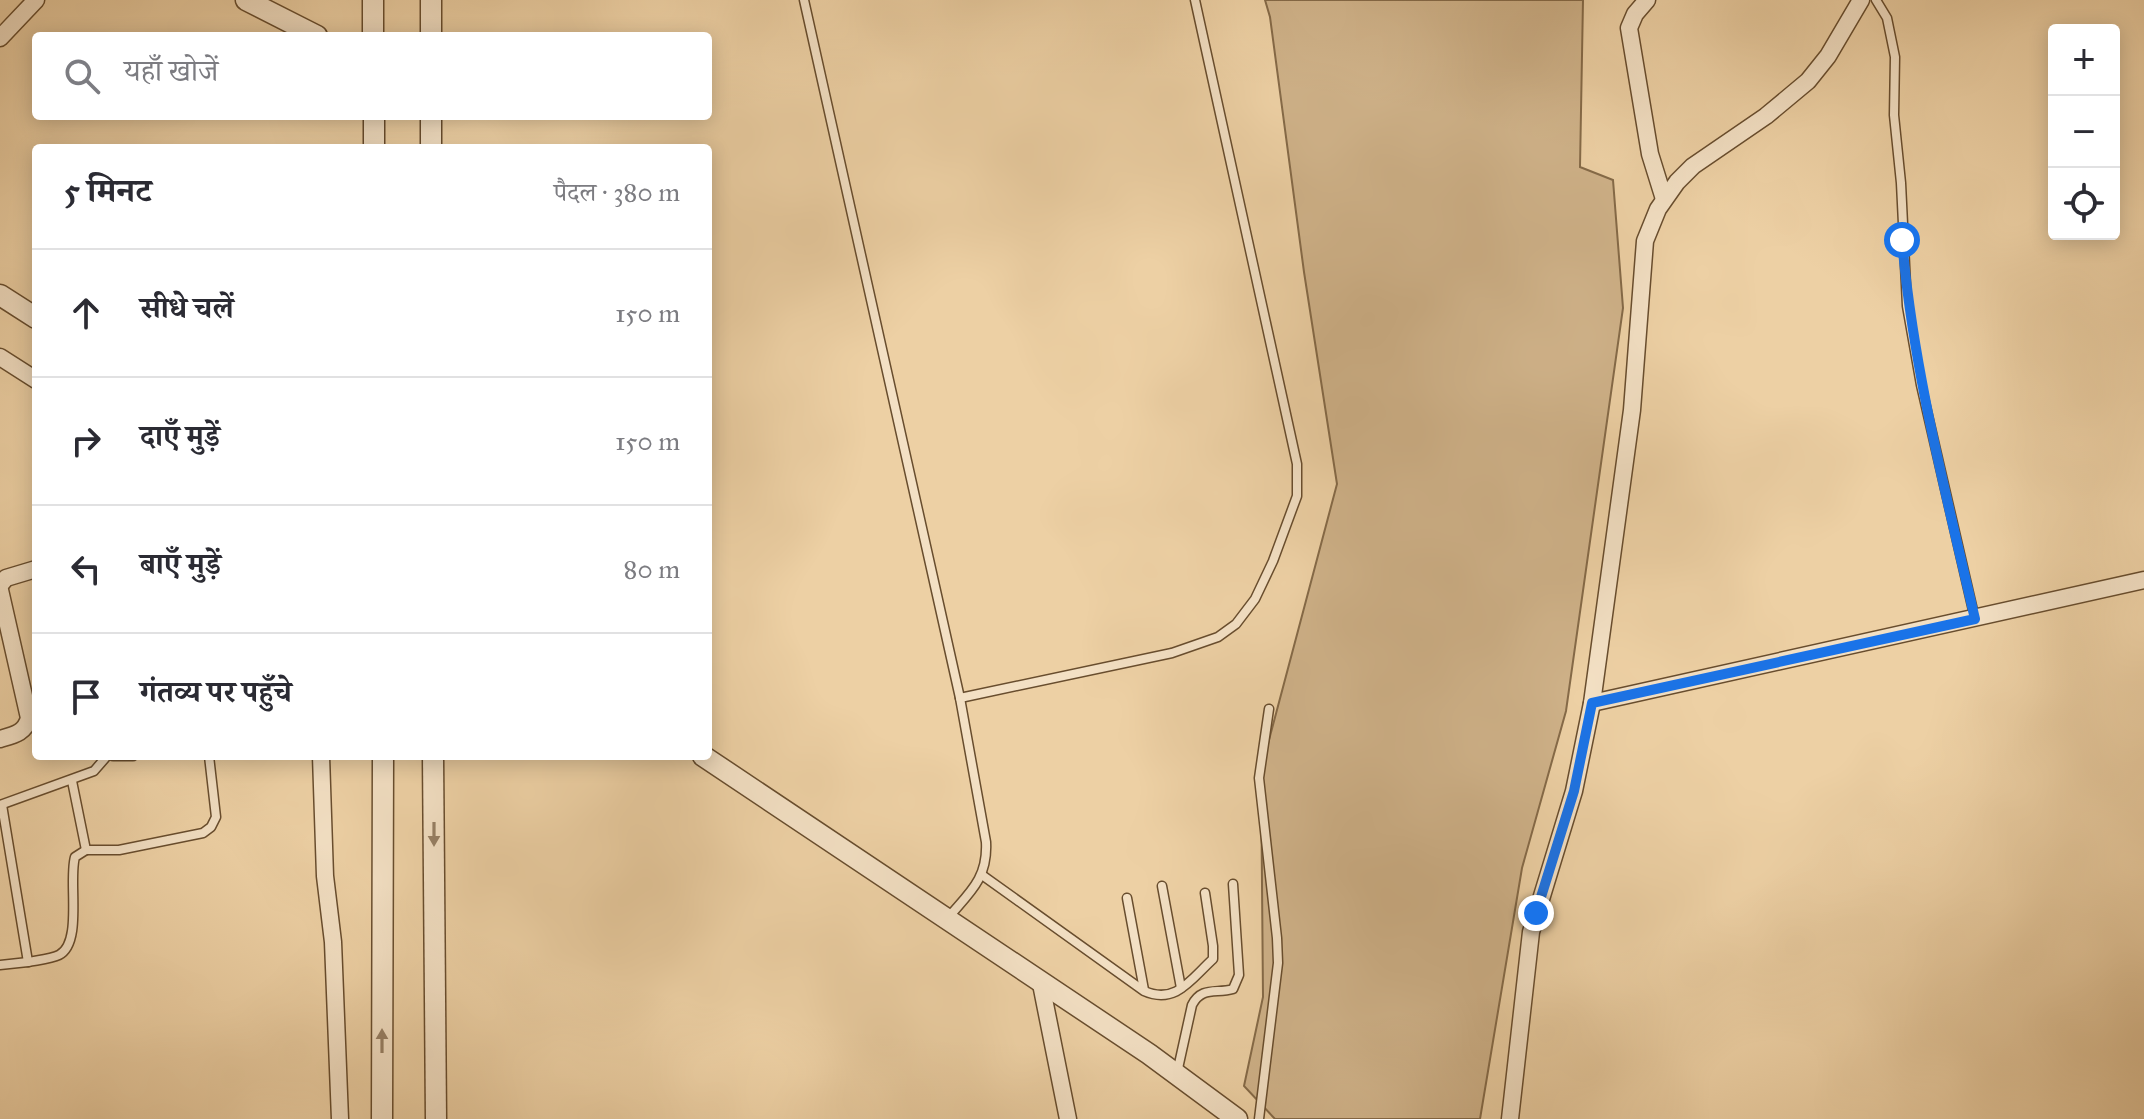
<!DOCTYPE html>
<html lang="hi">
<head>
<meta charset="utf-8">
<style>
	:root { --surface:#fff; --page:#f7f7f7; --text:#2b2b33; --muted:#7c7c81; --line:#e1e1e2 }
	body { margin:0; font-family:"IM FELL Great Primer","Noto Serif Devanagari",serif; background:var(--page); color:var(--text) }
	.controls { position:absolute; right:24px; top:24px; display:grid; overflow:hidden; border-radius:8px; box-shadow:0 4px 20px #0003 }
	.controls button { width:72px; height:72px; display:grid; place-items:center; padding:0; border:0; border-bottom:2px solid var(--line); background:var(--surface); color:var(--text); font:40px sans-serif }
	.stop { position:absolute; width:24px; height:24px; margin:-18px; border:6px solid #1a73e8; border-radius:50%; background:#fff }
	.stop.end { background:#1a73e8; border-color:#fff; box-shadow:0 2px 8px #0008 }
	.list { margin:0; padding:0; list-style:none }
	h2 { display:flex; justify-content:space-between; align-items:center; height:104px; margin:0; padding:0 32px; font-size:34px }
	h2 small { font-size:26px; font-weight:400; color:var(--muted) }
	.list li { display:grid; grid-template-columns:52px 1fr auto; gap:24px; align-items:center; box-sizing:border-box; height:128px; padding:0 32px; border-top:2px solid var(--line) }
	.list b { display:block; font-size:30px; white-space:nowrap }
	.list em { font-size:26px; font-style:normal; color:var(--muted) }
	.icon { flex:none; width:44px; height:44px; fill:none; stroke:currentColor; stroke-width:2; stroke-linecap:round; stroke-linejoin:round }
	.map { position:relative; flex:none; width:2144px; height:1119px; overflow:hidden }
	.search { position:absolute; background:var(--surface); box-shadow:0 4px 20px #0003; left:32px; top:32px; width:680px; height:88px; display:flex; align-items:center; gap:20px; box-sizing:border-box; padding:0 28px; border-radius:8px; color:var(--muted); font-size:30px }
	.panel { position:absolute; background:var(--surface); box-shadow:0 4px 20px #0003; left:32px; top:144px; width:680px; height:616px; border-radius:8px }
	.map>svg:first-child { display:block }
	.grass { fill:#cfb289; stroke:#856a48; stroke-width:2 }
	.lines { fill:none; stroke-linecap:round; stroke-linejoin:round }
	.service-casing { stroke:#684d2e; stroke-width:11 }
	.minor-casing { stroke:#684d2e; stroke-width:19 }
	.tertiary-casing { stroke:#684d2e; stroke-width:23 }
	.service { stroke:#f3e0c4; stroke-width:8 }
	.minor { stroke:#f3e0c4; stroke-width:16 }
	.tertiary { stroke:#f3e0c4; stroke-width:20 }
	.oneway { fill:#978065 }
	.route { stroke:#1a73e8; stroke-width:10 }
</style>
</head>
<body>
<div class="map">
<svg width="2144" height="1119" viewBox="0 0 2144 1119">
	<rect width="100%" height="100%" fill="#edd0a4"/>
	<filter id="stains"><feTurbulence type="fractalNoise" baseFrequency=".0025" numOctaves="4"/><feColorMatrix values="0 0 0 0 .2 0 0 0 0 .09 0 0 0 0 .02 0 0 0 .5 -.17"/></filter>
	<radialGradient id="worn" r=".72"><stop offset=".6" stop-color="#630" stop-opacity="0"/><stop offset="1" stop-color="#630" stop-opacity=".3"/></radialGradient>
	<path class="grass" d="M 1265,0 L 1583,0 L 1580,167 L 1613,180 L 1623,308 L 1566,711 L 1522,868 L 1480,1119 L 1275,1119 L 1244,1086 L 1263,997 L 1261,770 L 1337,484 L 1304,272 L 1270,17 Z"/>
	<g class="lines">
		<defs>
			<g id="service">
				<path d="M 804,0 L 960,698 L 986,842 C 988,879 969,893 947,919"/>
				<path d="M 1876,0 L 1887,18 L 1895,57 L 1894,115 L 1901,183 L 1907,306 L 1921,385 L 1975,619"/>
				<path d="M 960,698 L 1172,653 L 1218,637 L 1236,624 L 1255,599 L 1273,561 L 1297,496 L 1297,464 L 1195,0"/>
				<path d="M 113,756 L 133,756"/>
				<path d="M 72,781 L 86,850 L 119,850 L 203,833 L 211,827 L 216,817 L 209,756"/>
				<path d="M 0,805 L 94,771 L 107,756"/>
				<path d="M 982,875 L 1144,991 C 1176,1005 1191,979 1213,959 L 1213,946 L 1205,893"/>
				<path d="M 1162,886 L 1181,988"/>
				<path d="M 1127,898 L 1144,990"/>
				<path d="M 28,962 C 38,960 51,959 59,955 C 83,943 68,880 75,857 L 86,850"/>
				<path d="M 0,965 L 28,962 L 2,805"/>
				<path d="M 1177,1073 L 1192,1005 C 1202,986 1216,994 1233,989 L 1239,975 L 1233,884"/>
				<path d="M 1259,1119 L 1278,963 L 1277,938 L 1259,778 L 1269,709"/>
			</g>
			<g id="minor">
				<path d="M 1647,0 L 1635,14 L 1629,28 L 1650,154 L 1664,199"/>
				<path d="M 0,38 L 36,0"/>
				<path d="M 0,357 L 36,380"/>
				<path d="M 0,585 L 6,578 L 36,569"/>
				<path d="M 0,590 L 29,718 C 25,733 14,735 0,739"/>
				<path d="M 1592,703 L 2144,580"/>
				<path d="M 321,756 L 325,876 L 333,942 L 340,1119"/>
				<path d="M 1041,984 L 1068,1119"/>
				<path d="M 1510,1119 L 1531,932 L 1574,791 L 1592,703 L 1632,410 L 1645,241 L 1658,209 L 1677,182 L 1693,166 L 1766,116 L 1808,81 L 1828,56 L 1861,0"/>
			</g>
			<g id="tertiary">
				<path d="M 246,0 L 317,36"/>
				<path d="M 373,0 L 373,36"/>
				<path d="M 431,36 L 431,0"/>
				<path d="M 374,116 L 374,148"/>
				<path d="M 431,116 L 431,148"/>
				<path d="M 0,295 L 36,318"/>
				<path d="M 433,756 L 436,1119"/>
				<path d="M 703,756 L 1149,1054 L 1237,1119"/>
				<path d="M 382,1119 L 383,756"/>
			</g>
		</defs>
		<use href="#service" class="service-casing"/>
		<use href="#minor" class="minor-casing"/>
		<use href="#tertiary" class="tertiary-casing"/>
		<use href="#service" class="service"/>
		<use href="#minor" class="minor"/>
		<use href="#tertiary" class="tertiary"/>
	</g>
	<defs><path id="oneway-solid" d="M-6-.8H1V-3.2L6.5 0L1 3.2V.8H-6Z" transform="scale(2)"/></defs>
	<g class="oneway">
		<use href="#oneway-solid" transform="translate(434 834) rotate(90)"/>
		<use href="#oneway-solid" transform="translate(382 1041) rotate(-90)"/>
	</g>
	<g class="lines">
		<path class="route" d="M 1536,913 L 1574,791 L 1592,703 L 1975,619 C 1946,494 1913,369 1902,240"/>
	</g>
	<rect width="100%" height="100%" filter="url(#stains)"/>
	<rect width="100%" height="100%" fill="url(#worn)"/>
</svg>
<div class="controls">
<button>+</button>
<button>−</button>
<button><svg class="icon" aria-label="locate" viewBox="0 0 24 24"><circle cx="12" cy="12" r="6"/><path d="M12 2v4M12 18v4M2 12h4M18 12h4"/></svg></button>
</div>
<div class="stop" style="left:1902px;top:240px"></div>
<div class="stop end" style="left:1536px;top:913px"></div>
<div class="search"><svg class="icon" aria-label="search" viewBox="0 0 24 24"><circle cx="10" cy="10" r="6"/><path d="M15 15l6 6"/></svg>यहाँ खोजें</div>
<section class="panel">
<h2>5 मिनट<small>पैदल · 380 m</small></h2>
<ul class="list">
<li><svg class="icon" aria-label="ahead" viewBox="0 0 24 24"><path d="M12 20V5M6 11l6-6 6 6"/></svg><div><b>सीधे चलें</b></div><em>150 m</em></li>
<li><svg class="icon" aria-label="right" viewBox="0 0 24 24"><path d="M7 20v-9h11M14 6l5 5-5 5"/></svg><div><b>दाएँ मुड़ें</b></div><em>150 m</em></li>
<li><svg class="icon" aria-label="left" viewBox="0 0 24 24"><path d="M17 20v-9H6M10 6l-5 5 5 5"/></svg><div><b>बाएँ मुड़ें</b></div><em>80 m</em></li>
<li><svg class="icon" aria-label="arrive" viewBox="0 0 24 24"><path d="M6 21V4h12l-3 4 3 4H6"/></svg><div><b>गंतव्य पर पहुँचे</b></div></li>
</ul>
</section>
</div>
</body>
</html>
